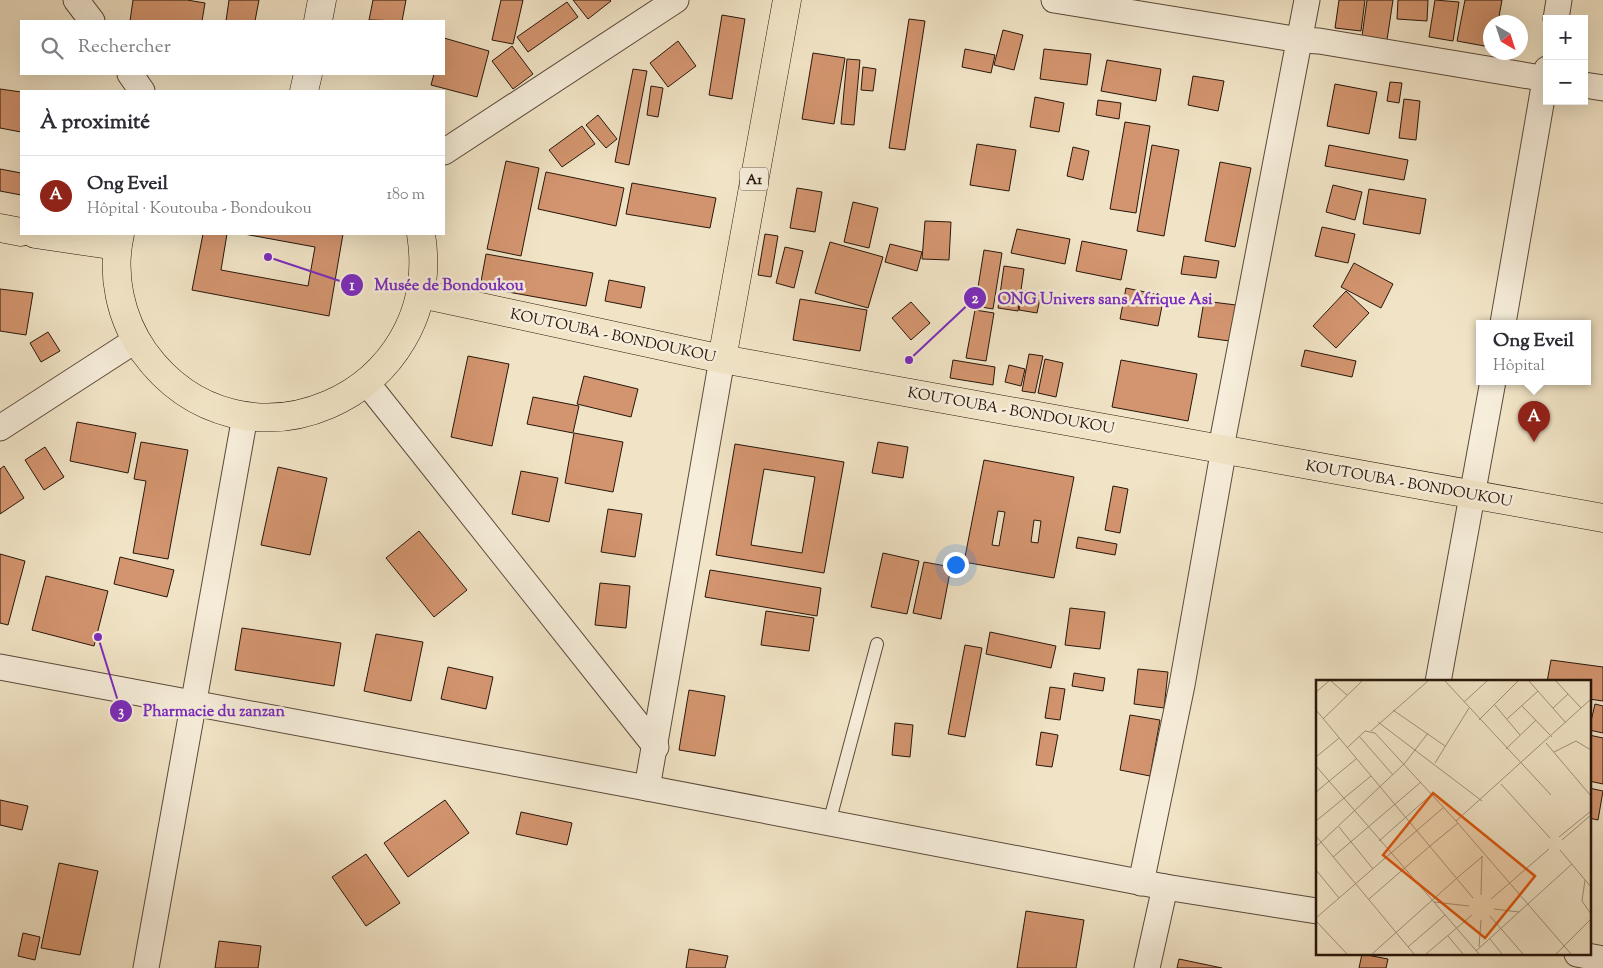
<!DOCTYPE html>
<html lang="fr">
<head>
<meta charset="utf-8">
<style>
	:root { --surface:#fff; --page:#f7f7f7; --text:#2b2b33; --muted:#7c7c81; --line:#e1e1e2; --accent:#8f2418 }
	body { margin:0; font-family:"Sorts Mill Goudy",serif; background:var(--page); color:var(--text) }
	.controls { position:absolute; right:15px; top:15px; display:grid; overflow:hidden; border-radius:0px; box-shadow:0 5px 20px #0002 }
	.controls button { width:45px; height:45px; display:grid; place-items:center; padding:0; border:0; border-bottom:1px solid var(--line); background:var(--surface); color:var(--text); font:25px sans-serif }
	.compass { position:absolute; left:1483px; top:15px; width:45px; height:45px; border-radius:50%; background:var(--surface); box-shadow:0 5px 20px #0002; rotate:141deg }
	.you { position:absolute; left:955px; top:564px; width:18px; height:18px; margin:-12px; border:4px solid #fff; border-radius:50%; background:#1a73e8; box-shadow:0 0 0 8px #1a73e833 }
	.badge { display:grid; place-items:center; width:32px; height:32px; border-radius:50%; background:var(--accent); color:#fff; font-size:16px; font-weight:700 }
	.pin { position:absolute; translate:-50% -41px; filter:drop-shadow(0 1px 2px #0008) }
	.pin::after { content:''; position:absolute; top:26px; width:18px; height:15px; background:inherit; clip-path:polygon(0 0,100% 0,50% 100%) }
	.popup { position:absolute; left:1476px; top:320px; width:115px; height:65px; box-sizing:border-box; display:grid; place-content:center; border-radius:0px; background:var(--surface); filter:drop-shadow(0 1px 4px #0005); font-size:16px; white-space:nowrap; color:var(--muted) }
	.popup b { font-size:19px; color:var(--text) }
	.popup::after { content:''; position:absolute; left:50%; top:100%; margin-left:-10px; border:10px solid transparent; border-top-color:var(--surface) }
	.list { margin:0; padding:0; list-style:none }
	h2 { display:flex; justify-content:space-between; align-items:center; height:65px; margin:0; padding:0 20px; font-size:21px }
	h2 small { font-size:16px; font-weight:400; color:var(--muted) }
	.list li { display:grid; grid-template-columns:32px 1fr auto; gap:15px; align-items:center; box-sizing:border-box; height:80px; padding:0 20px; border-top:1px solid var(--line) }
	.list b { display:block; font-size:19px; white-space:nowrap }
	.list p { margin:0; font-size:16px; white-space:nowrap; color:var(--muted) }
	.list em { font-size:16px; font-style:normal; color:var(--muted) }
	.icon { flex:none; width:28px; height:28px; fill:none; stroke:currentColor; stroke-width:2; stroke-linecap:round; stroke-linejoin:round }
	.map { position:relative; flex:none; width:1603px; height:968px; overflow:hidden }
	.search { position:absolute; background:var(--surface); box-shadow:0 5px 20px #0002; left:20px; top:20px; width:425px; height:55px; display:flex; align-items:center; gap:12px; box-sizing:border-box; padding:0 18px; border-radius:0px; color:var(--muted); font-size:19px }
	.panel { position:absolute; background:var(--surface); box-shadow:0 5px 20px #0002; left:20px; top:90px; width:425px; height:145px; border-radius:0px }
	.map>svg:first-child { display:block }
	.building { fill:#d3956f; stroke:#28160b; fill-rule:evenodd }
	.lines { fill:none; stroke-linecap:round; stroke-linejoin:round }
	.lane-casing { stroke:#5a4a3a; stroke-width:14 }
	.street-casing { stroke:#5a4a3a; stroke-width:27 }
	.secondary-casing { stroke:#28160b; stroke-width:29 }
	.primary-casing { stroke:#28160b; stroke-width:29 }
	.lane { stroke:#f6edda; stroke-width:12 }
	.street { stroke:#f6edda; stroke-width:25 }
	.secondary { stroke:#f6edda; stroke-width:28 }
	.primary { stroke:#f1e4c6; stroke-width:28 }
	.labels { text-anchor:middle; stroke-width:5; stroke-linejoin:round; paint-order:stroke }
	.shield { fill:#f6edda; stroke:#665649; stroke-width:1 }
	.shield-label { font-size:14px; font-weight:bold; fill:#28160b }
	.street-label { font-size:15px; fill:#28160b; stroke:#f6edda }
	.inset-road { fill:none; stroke:#a1927b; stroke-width:1 }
	.view { fill:#de560c; fill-opacity:0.15; stroke:#de560c; stroke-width:2.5 }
	.inset-edge { fill:none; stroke:#28160b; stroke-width:2.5 }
	.leader { fill:none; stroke:#7b2cbf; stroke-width:2 }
	.callout-dot { fill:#7b2cbf; stroke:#f6edda; stroke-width:2 }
	.mark-label { font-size:15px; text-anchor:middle; font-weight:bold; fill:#fff }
	.callout-label { font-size:16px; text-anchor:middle; font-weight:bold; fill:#7b2cbf; stroke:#f6edda; stroke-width:5; stroke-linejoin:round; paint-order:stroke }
</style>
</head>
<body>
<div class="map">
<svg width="1603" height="968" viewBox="0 0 1603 968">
	<rect width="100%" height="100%" fill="#f1e4c6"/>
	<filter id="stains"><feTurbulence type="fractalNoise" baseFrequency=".004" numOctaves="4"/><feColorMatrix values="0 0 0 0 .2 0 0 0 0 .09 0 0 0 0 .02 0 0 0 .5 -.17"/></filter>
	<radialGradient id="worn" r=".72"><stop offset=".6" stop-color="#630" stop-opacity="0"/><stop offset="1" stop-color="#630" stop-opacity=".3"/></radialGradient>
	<g class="building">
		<path d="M 133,0 L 187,0 L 205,3 L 202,21 L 130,21 Z"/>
		<path d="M 229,0 L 259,0 L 255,21 L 226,21 Z"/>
		<path d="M 373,0 L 406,0 L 402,21 L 369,20 Z"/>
		<path d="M 501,0 L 523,0 L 513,44 L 492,40 Z"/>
		<path d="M 573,0 L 610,0 L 611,1 L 588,19 Z"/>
		<path d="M 1339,0 L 1365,0 L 1361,31 L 1335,28 Z"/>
		<path d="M 1367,0 L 1393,0 L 1387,40 L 1362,36 Z"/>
		<path d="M 1398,0 L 1428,0 L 1427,21 L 1397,19 Z"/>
		<path d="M 1435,0 L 1459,2 L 1453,41 L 1429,37 Z"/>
		<path d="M 1465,0 L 1502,0 L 1498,22 L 1490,22 L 1490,47 L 1457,41 Z"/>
		<path d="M 567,2 L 578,17 L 528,52 L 517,37 Z"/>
		<path d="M 722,15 L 745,19 L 732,99 L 709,95 Z"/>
		<path d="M 909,19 L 925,21 L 905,150 L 889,148 Z"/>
		<path d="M 1003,30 L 1023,35 L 1014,70 L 994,65 Z"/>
		<path d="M 444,38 L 489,51 L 477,97 L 431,85 L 434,74 L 444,74 Z"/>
		<path d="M 678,41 L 696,66 L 668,87 L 650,63 Z"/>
		<path d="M 512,46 L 533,74 L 513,89 L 492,61 Z"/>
		<path d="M 965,49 L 995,55 L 991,73 L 962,67 Z"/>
		<path d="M 1044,49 L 1091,54 L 1087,85 L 1040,79 Z"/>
		<path d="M 813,53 L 845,58 L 834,124 L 802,119 Z"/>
		<path d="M 847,59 L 860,60 L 854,125 L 841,124 Z"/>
		<path d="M 1107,60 L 1161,69 L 1156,101 L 1101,91 Z"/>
		<path d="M 863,67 L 876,69 L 873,91 L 861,90 Z"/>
		<path d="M 633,69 L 647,71 L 629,165 L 615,162 Z"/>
		<path d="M 1193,76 L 1224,81 L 1218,111 L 1188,105 Z"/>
		<path d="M 1390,82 L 1402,83 L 1399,103 L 1387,101 Z"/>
		<path d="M 1335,84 L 1377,92 L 1369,134 L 1327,126 Z"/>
		<path d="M 651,86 L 663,88 L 658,117 L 647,115 Z"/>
		<path d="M 0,89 L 21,92 L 21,132 L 0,128 Z"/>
		<path d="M 1035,97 L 1064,103 L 1059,132 L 1030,127 Z"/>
		<path d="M 1404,99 L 1420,101 L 1416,140 L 1399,138 Z"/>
		<path d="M 1098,100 L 1121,103 L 1119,119 L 1096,115 Z"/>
		<path d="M 598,115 L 617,139 L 606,148 L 586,125 Z"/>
		<path d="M 1125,122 L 1150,126 L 1136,213 L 1110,209 Z"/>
		<path d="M 582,126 L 595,144 L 562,167 L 549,150 Z"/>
		<path d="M 977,144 L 1016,150 L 1009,191 L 970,185 Z"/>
		<path d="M 1152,145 L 1179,150 L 1164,236 L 1137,231 Z"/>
		<path d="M 1329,145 L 1408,160 L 1404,180 L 1325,166 Z"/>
		<path d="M 1073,147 L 1089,151 L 1083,180 L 1067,176 Z"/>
		<path d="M 506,161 L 539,168 L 521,256 L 487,249 Z"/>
		<path d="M 1220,162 L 1251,168 L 1235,247 L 1205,241 Z"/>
		<path d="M 0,169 L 21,173 L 21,195 L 0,191 Z"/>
		<path d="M 546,172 L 624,188 L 616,226 L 538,209 Z"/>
		<path d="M 632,183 L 716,198 L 710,228 L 626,214 Z"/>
		<path d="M 1333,185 L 1362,192 L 1355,220 L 1326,212 Z"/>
		<path d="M 797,188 L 822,192 L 815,232 L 790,228 Z"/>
		<path d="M 1369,189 L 1426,199 L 1420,234 L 1363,224 Z"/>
		<path d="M 853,202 L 878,208 L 869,248 L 844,242 Z"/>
		<path d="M 925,221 L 951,222 L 949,260 L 922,259 Z"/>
		<path d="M 1322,227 L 1355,234 L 1348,263 L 1315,256 Z"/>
		<path d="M 1017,229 L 1070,239 L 1065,264 L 1011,253 Z"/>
		<path d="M 203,234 L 227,234 L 221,270 L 308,286 L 315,247 L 244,234 L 343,234 L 329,316 L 192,290 Z"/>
		<path d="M 765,234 L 778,236 L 771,277 L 758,275 Z"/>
		<path d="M 1082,241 L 1127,250 L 1121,280 L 1076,271 Z"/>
		<path d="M 830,242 L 883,257 L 868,308 L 815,293 Z"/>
		<path d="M 890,244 L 922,252 L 917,271 L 885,262 Z"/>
		<path d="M 785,247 L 803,251 L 794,288 L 776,283 Z"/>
		<path d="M 984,250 L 1002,253 L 993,309 L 975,306 Z"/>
		<path d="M 486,254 L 593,273 L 586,306 L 480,287 Z"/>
		<path d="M 1184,256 L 1219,261 L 1216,278 L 1181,274 Z"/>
		<path d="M 1354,263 L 1393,284 L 1381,308 L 1341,287 Z"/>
		<path d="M 1004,266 L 1024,269 L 1018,311 L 998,308 Z"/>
		<path d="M 609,280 L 645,287 L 641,308 L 605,301 Z"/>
		<path d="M 1126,288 L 1164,296 L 1158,326 L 1120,319 Z"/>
		<path d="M 0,289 L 33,293 L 26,335 L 0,331 Z"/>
		<path d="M 1022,290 L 1041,294 L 1037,313 L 1019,310 Z"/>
		<path d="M 1346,291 L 1369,313 L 1336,348 L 1313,326 Z"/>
		<path d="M 800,299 L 867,310 L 860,351 L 793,340 Z"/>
		<path d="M 1204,301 L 1236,305 L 1230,341 L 1198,337 Z"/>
		<path d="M 911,302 L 930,323 L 911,340 L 892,318 Z"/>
		<path d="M 975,310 L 994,313 L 986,361 L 966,358 Z"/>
		<path d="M 48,332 L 60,351 L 41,362 L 30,343 Z"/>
		<path d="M 1305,350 L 1356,361 L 1352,377 L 1301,366 Z"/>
		<path d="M 1029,354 L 1043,356 L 1035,393 L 1022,391 Z"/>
		<path d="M 468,356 L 509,364 L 492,446 L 451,437 Z"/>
		<path d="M 1045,359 L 1063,363 L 1056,397 L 1038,393 Z"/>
		<path d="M 953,360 L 995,367 L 993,385 L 950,378 Z"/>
		<path d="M 1121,360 L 1197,374 L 1188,421 L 1112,407 Z"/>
		<path d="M 1009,365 L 1025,369 L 1021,386 L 1005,382 Z"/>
		<path d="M 584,376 L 638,389 L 631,417 L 577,404 Z"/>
		<path d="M 533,397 L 579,406 L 573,433 L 527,424 Z"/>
		<path d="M 77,422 L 136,433 L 128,473 L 70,461 Z"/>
		<path d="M 574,433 L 623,442 L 613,492 L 565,483 Z"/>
		<path d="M 141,442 L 188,450 L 168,559 L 133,553 L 146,481 L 134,479 Z"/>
		<path d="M 878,442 L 908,447 L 903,478 L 872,473 Z"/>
		<path d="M 735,444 L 844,462 L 824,573 L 716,555 ZM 764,469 L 815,477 L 802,553 L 751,545 Z"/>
		<path d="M 45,447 L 64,477 L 44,490 L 25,460 Z"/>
		<path d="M 984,460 L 1074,477 L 1054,578 L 964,562 ZM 998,511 L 1005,512 L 999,546 L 992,545 ZM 1034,520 L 1041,521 L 1038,543 L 1031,542 Z"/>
		<path d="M 4,466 L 24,498 L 0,514 L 0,469 Z"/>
		<path d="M 278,467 L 327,478 L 310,555 L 261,545 Z"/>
		<path d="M 521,471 L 558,478 L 549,522 L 512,514 Z"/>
		<path d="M 1113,486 L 1128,489 L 1120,533 L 1105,530 Z"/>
		<path d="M 608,509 L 642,514 L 635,557 L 601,552 Z"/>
		<path d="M 419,531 L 467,590 L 434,617 L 386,558 Z"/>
		<path d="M 1078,537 L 1117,544 L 1115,555 L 1076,548 Z"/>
		<path d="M 883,553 L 919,561 L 907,614 L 871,607 Z"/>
		<path d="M 0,554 L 25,561 L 8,625 L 0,623 Z"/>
		<path d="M 120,557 L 174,570 L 167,597 L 114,584 Z"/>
		<path d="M 924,562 L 951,567 L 941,619 L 913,613 Z"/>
		<path d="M 710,570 L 821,588 L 817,616 L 705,597 Z"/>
		<path d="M 46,576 L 108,591 L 94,646 L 32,630 Z"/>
		<path d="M 600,583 L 630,586 L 626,628 L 595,625 Z"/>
		<path d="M 1070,608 L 1105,612 L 1100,649 L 1065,645 Z"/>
		<path d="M 766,611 L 814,618 L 809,651 L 761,645 Z"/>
		<path d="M 242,628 L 341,643 L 334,686 L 235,670 Z"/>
		<path d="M 990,632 L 1056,646 L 1051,668 L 986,654 Z"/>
		<path d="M 376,634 L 423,642 L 411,701 L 364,691 Z"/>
		<path d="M 965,645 L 982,648 L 965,737 L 948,734 Z"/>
		<path d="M 1551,660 L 1603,667 L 1603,701 L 1589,699 L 1589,682 L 1547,682 Z"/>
		<path d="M 448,667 L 493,677 L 486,709 L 441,699 Z"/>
		<path d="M 1138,669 L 1168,672 L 1164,708 L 1134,704 Z"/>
		<path d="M 1074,673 L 1105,678 L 1103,691 L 1072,686 Z"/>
		<path d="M 1050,687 L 1065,689 L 1060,720 L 1045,718 Z"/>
		<path d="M 689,690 L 725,696 L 715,756 L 679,750 Z"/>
		<path d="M 1595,704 L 1603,706 L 1603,733 L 1589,730 Z"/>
		<path d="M 1130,715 L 1160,720 L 1150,776 L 1120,770 Z"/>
		<path d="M 895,723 L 913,725 L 910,757 L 892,755 Z"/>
		<path d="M 1041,732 L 1058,735 L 1052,767 L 1036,765 Z"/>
		<path d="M 1589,735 L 1603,738 L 1603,784 L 1589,781 Z"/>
		<path d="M 1589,788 L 1603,791 L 1598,820 L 1589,818 Z"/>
		<path d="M 0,800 L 28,806 L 22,830 L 0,825 Z"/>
		<path d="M 445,800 L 469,833 L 408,877 L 384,843 Z"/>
		<path d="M 521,812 L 572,823 L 567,845 L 516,834 Z"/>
		<path d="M 366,854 L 400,903 L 366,926 L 332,877 Z"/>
		<path d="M 59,863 L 98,871 L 80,955 L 41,948 Z"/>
		<path d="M 1026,911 L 1084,920 L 1076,968 L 1017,968 Z"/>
		<path d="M 23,933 L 40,937 L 35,960 L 18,956 Z"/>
		<path d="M 219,941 L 261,946 L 258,968 L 215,968 Z"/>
		<path d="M 689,949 L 728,956 L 725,968 L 686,968 Z"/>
		<path d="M 1362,954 L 1388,959 L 1386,968 L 1359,968 Z"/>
		<path d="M 1179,959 L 1222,968 L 1177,968 Z"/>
	</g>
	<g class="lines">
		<defs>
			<path id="lane" d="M 829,823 L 877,644"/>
			<g id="street">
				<path d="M 76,0 L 92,21"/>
				<path d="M 1054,0 L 1300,40 L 1319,41 L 1547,79"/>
				<path d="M 1556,19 L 1559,0"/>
				<path d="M 130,74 L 142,91"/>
				<path d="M 1584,85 L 1603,88"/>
				<path d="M 444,152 L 676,0"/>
				<path d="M 1503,323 L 1547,69"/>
				<path d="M 367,383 L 656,747"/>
				<path d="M 0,428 L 136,340"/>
				<path d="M 1221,448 L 1307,0"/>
				<path d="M 0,667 L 647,788 L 1165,887 L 1317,911"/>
				<path d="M 1438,682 L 1493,381"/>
				<path d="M 647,788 L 722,359"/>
				<path d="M 1141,883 L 1182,685 L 1224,448"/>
				<path d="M 1577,954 L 1603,959"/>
				<path d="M 146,968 L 245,416"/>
				<path d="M 1147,968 L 1165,887"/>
			</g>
			<g id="secondary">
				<path d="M 318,21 L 322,0"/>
				<path d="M 304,91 L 308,74"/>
			</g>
			<g id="primary">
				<path d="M 0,228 L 21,232"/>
				<path d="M 35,234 L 117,246"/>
				<path d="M 120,234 C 111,274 120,318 144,352 C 242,487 447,396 421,234"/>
				<path d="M 421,294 L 722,359 L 1603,518"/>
				<path d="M 722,359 L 787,0"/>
			</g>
		</defs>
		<use href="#lane" class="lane-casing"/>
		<use href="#street" class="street-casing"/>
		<use href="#secondary" class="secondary-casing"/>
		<use href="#primary" class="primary-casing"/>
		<use href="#lane" class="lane"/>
		<use href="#street" class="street"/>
		<use href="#secondary" class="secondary"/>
		<use href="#primary" class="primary"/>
	</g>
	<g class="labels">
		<rect class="shield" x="740" y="167.5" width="28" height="23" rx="4"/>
		<g class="shield-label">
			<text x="754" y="184">A1</text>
		</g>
		<g class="street-label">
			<text transform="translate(613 335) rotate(12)" y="5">KOUTOUBA - BONDOUKOU</text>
			<text transform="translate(1011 410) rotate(10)" y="5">KOUTOUBA - BONDOUKOU</text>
			<text transform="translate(1409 483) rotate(10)" y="5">KOUTOUBA - BONDOUKOU</text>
		</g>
	</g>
	<g transform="translate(1316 680)">
		<rect width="275" height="275" fill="#f1e4c6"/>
		<path class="inset-road" d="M 15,1 L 31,15M 129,1 L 235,115M 213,1 L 250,43M 240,1 L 265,28M 0,12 L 13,1M 148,22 L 171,1M 178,24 L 204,55M 206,26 L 236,57M 237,28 L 252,14M 0,30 L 157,218M 77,30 L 129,66M 7,39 L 46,1M 191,39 L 222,11M 163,40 L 202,1M 62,42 L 166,121M 55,51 L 112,1M 43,56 L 77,95M 230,63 L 275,116M 31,68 L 49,51 L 59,53 L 140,141 L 255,274M 190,69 L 220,40M 238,72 L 260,61 L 275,70M 0,77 L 23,58M 119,83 L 153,28M 0,86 L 163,274M 185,104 L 234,158M 0,112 L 40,79M 0,141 L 55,96M 140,141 L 275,19M 23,147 L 57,189M 0,156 L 98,274M 243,157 L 275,131M 246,160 L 275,135M 63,161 L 116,114M 114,166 L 142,143M 0,167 L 89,83 L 112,53M 244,170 L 275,207M 17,177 L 105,102M 0,190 L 23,218M 141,198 L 167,176M 269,200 L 266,221 L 275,234M 165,215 L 166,176M 53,219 L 114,166M 175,219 L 233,169M 118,222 L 153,226M 178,229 L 203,232M 174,236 L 207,274M 0,238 L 128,127M 0,241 L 31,274M 132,256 L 147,274M 174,259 L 186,274M 92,267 L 129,235M 163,267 L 165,240M 160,271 L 256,184M 56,274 L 141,198M 110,274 L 156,235M 240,274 L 275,239"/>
		<path class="view" d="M 117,113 L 219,196 L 169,258 L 67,175 Z"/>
		<rect width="275" height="275" class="inset-edge"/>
	</g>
	<path class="leader" d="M268 257L352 285M909 360L975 298M98 637L121 711"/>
	<g class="callout-dot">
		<circle cx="268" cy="257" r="5"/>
		<circle cx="909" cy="360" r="5"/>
		<circle cx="98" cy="637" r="5"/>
		<circle cx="352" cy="285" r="12"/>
		<circle cx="975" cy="298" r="12"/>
		<circle cx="121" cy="711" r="12"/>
	</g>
	<g class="mark-label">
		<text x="352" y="290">1</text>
		<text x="975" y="303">2</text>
		<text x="121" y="716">3</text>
	</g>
	<g class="callout-label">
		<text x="449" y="290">Musée de Bondoukou</text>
		<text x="1105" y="304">ONG Univers sans Afrique Asi</text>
		<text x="214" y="716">Pharmacie du zanzan</text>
	</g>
	<rect width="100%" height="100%" filter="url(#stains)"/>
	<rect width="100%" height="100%" fill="url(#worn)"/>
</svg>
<div class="controls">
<button>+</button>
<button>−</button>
</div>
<svg class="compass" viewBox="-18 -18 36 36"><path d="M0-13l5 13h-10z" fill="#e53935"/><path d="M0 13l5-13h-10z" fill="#7c7c81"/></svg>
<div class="you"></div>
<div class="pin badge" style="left:1534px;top:442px">A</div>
<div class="popup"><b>Ong Eveil</b>Hôpital</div>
<div class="search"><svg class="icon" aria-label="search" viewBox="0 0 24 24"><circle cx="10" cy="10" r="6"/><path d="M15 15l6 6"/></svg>Rechercher</div>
<section class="panel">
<h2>À proximité<small></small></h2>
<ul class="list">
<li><span class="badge">A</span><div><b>Ong Eveil</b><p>Hôpital · Koutouba - Bondoukou</p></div><em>180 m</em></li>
</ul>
</section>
</div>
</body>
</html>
